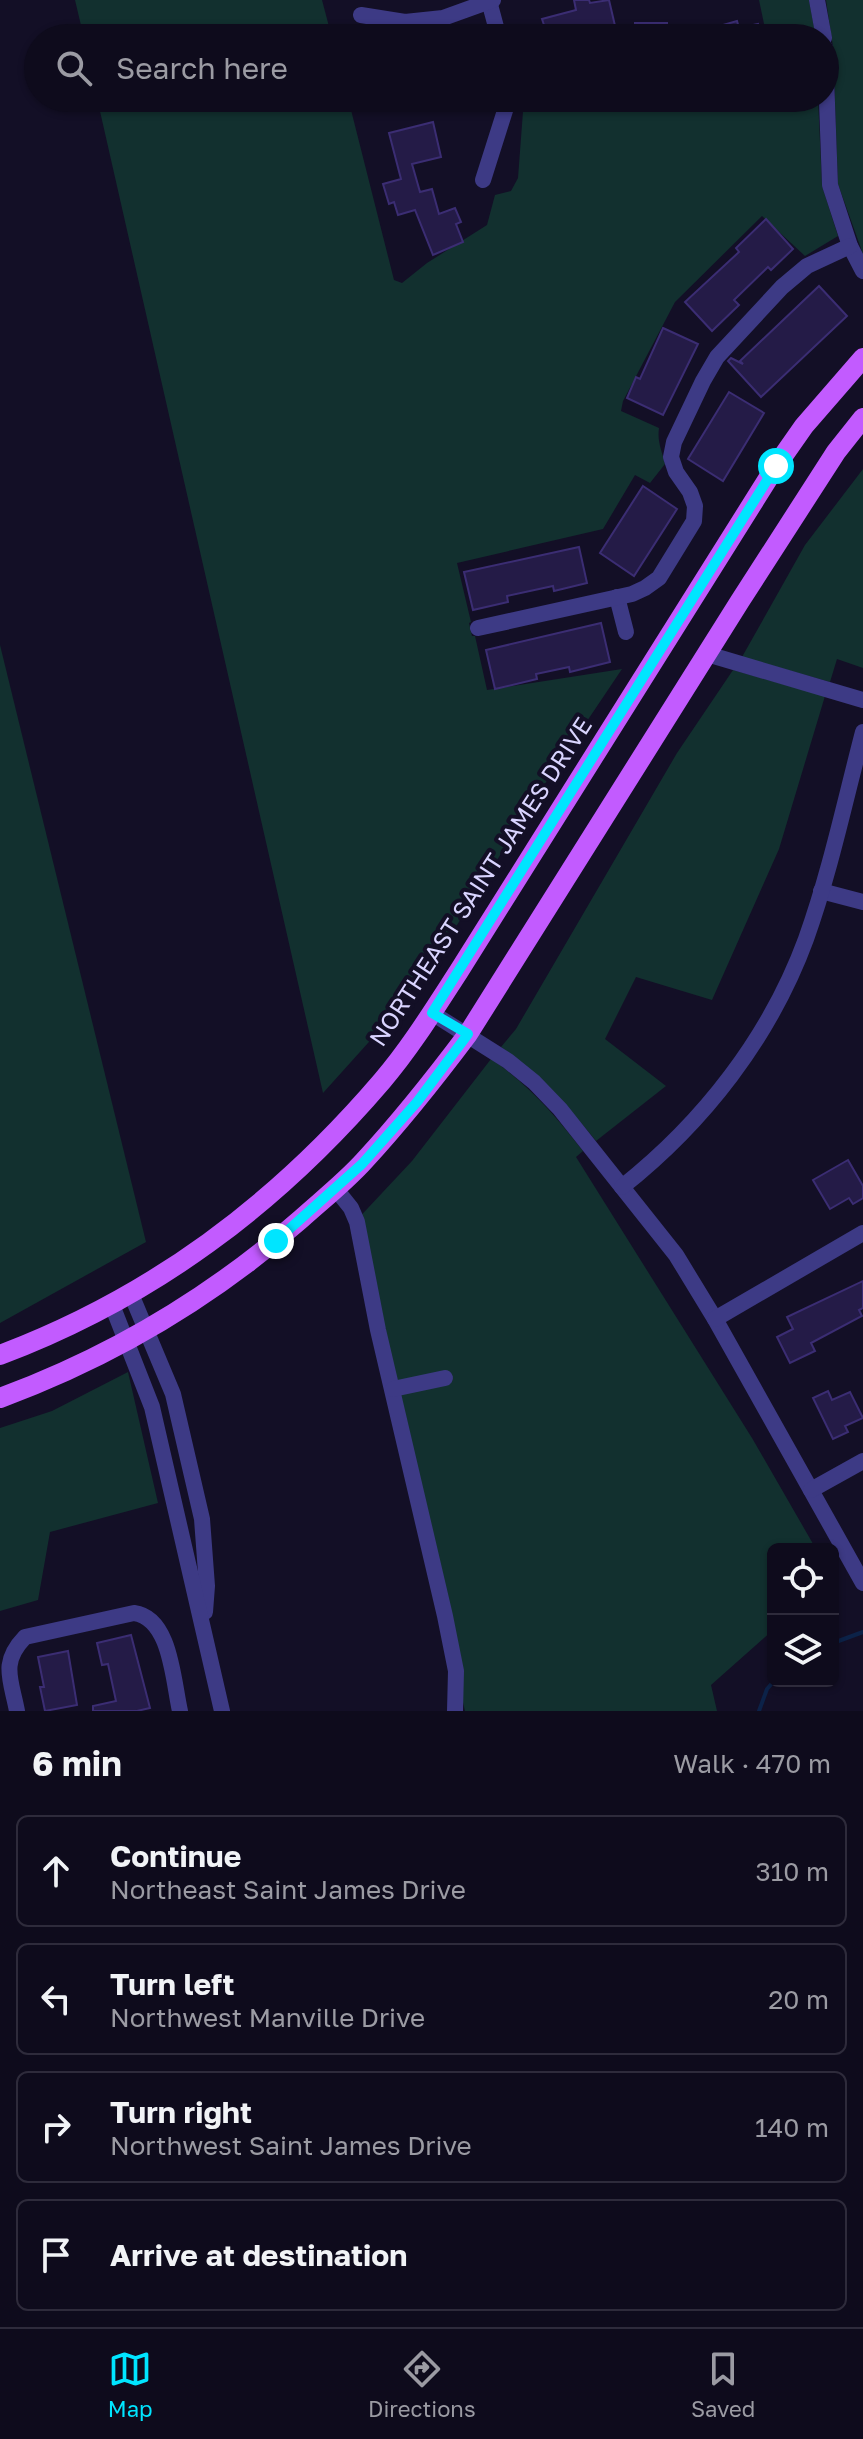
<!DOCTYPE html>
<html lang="en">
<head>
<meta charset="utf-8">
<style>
	:root { --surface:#0e0b1c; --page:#171425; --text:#f1f3f6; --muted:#9b9ba3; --line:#2e2b3b; --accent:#00e5ff }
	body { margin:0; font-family:"Golos Text",sans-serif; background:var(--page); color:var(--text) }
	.controls { position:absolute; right:24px; bottom:24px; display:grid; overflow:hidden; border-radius:12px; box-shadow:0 2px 6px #0004 }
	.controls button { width:72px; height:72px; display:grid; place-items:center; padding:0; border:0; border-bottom:2px solid var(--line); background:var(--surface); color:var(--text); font:40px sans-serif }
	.stop { position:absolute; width:24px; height:24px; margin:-18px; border:6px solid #00e5ff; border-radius:50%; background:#fff }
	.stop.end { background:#00e5ff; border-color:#fff; box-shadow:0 2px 8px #0008 }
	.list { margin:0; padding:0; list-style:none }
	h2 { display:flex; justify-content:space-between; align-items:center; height:104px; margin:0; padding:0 32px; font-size:34px }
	h2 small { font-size:26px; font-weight:400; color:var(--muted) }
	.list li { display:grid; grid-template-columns:52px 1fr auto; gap:24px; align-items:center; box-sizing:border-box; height:112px; margin:0 16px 16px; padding:0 16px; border:2px solid var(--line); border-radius:12px }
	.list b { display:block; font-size:30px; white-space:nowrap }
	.list p { margin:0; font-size:26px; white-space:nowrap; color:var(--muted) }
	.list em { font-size:26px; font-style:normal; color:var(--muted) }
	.icon { flex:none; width:44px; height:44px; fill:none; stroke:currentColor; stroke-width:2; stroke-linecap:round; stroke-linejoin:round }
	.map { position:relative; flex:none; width:863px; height:1711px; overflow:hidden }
	.search { position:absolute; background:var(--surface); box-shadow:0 2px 6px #0004; left:24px; right:24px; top:24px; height:88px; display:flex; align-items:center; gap:20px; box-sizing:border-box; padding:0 28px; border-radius:44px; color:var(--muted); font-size:30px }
	.sheet { height:616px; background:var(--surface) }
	nav { display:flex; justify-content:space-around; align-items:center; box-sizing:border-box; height:112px; border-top:2px solid var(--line); background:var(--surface); font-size:22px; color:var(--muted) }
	nav a { display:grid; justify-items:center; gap:4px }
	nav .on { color:var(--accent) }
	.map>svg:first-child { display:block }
	.green { fill:#12302f }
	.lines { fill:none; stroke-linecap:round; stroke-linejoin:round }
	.stream { stroke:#0c2248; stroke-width:4 }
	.building { fill:#241b47; stroke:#3b2d73; stroke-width:2 }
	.minor { stroke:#3d3a85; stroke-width:16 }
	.major { stroke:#c25bff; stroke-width:20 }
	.route { stroke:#00e5ff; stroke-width:10 }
	.labels { text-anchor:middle; stroke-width:8; stroke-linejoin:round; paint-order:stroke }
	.street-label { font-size:24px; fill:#d9d4ff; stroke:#130f26 }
</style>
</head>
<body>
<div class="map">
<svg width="863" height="1711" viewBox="0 0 863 1711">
	<rect width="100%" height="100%" fill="#130f26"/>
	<g class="green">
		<path d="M 75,0 L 322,0 L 332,38 L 84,38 Z"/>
		<path d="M 759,0 L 809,0 L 816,38 L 767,38 Z"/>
		<path d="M 826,0 L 863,0 L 863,254 L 838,184 L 833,47 Z"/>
		<path d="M 97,98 L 348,98 L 394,280 L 402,283 L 427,263 L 487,225 L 495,195 L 511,191 L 518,178 L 524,98 L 818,98 L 822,186 L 838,236 L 805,256 L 762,216 L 675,302 L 623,401 L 621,411 L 659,428 C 657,442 662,451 665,464 L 650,483 L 635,475 L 603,529 L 457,563 L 471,622 L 469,623 L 472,636 L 475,636 L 487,690 L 622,669 L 534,800 L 441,951 L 368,1043 L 323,1093 Z"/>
		<path d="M 863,469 L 863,668 L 837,659 L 830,682 L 742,657 L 805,545 Z"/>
		<path d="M 0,645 L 146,1242 L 0,1323 Z"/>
		<path d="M 733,670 L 825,696 L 779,849 L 712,1000 L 636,977 L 605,1039 L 666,1086 L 596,1141 C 568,1106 538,1072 501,1047 L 516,1029 L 677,753 Z"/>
		<path d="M 491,1059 C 528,1084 556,1116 583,1151 L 576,1157 L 752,1438 L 816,1549 L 773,1549 L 773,1630 L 711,1685 L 717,1711 L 465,1711 L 353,1224 L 412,1161 Z"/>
		<path d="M 128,1372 L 158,1503 L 50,1532 L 38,1600 L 0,1611 L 0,1428 L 52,1411 Z"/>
	</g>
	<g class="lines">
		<g class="stream">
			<path d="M 833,1643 L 863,1632"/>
			<path d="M 759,1711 L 767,1689 L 774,1681"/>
		</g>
	</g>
	<g class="building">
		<path d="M 574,0 L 589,0 L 590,3 L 609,0 L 616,30 L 582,38 L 521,38 L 521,34 L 545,28 L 542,19 L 576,10 Z"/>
		<path d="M 737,21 L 739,28 L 758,24 L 761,38 L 693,38 L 693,33 L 723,27 L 723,25 Z"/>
		<rect x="635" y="23" width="32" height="15"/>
		<path d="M 433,122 L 441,157 L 412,164 L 420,192 L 432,189 L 439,214 L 455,208 L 461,222 L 456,224 L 463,242 L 433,255 L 415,210 L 398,215 L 394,202 L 389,204 L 383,184 L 401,179 L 389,133 Z"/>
		<path d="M 766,219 L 793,249 L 771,270 L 768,267 L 734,300 L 739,305 L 712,331 L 685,302 L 739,252 L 736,248 Z"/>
		<path d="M 819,286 L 847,316 L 761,397 L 728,361 L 731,358 L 743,364 L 740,361 Z"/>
		<path d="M 663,328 L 698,344 L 663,415 L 627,398 L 636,377 L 640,379 Z"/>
		<path d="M 729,392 L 764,413 L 723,481 L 688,459 Z"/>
		<path d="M 643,486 L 677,509 L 634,576 L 600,553 Z"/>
		<path d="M 579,547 L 587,583 L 554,591 L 553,586 L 507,596 L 508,602 L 473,610 L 464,572 Z"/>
		<path d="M 601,623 L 610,662 L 570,672 L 569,667 L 536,674 L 537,679 L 495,689 L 486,650 Z"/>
		<path d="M 848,1160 L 863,1186 L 863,1198 L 853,1204 L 849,1198 L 830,1209 L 813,1180 Z"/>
		<path d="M 863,1281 L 863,1308 L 859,1310 L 862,1316 L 811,1343 L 815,1351 L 790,1363 L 777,1337 L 793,1329 L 787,1317 Z"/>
		<path d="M 828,1391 L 832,1400 L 850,1392 L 863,1418 L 845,1426 L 848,1432 L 833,1439 L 813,1398 Z"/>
		<path d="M 131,1635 L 150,1708 L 137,1711 L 93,1711 L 93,1706 L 116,1701 L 108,1664 L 102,1665 L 97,1643 Z"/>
		<path d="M 68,1651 L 77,1705 L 45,1711 L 40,1687 L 44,1687 L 38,1657 Z"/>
	</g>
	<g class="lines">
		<g class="minor">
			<path d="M 817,0 L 824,38"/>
			<path d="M 489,1 L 499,38"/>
			<path d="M 361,15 L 405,22 L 443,18 L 493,0"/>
			<path d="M 825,48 L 830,185 L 850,246 L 863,271"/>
			<path d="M 483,180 L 509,98"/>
			<path d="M 617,597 L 626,632"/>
			<path d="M 478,628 L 632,594 L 645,588 L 659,578 L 694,521 L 695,506 L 690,492 L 676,472 L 671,457 L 674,442 L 703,381 L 717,357 L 782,287 L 807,266 L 850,246"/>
			<path d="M 707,654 L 863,700"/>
			<path d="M 821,891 L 863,902"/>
			<path d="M 432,1013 L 508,1061 L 534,1082 L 560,1109 L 676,1255 L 715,1319 L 863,1583"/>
			<path d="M 622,1187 C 704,1122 770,1037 806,939 C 830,872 845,801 863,732"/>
			<path d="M 335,1188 L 351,1208 L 357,1222 L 378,1330 L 445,1616 L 456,1671 L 455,1711"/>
			<path d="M 131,1294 L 173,1394 L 202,1519 L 207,1586 L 205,1612"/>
			<path d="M 112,1305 L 152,1407 L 222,1711"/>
			<path d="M 715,1319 L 863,1233"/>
			<path d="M 393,1389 L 445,1378"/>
			<path d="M 811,1490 L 863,1461"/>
			<path d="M 17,1711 C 11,1679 0,1663 25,1637 L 134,1613 C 171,1618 173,1681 180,1711"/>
		</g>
		<g class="major">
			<path d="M 0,1355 C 153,1297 276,1205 382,1081 C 411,1047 435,1008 459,971 L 776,466 L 804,426 L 863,358"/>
			<path d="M 0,1398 C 111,1357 212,1297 301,1219 C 322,1200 345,1182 364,1161 C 401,1121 435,1078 468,1034 L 740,601 L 836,452 L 863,418"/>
		</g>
	</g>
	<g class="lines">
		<path class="route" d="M 276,1241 L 362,1164 L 417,1102 L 468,1034 L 432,1013 L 776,466"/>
	</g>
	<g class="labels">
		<g class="street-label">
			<text transform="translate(481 882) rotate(-57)" y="8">NORTHEAST SAINT JAMES DRIVE</text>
		</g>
	</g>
</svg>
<div class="controls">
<button><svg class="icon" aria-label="locate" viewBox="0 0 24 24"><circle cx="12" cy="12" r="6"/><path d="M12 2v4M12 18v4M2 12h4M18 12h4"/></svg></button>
<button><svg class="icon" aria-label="layers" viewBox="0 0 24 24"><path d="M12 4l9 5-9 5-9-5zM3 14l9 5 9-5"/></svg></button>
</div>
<div class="stop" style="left:776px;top:466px"></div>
<div class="stop end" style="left:276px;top:1241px"></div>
<div class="search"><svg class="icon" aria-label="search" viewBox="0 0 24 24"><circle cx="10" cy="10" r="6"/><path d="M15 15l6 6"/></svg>Search here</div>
</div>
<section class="sheet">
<h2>6 min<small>Walk · 470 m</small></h2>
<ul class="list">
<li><svg class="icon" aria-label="ahead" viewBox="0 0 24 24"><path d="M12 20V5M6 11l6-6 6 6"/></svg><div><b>Continue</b><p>Northeast Saint James Drive</p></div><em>310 m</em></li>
<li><svg class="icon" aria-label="left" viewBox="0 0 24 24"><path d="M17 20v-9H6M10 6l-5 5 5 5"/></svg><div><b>Turn left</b><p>Northwest Manville Drive</p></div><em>20 m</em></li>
<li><svg class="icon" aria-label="right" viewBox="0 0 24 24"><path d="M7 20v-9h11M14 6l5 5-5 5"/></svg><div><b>Turn right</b><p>Northwest Saint James Drive</p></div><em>140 m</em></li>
<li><svg class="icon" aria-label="arrive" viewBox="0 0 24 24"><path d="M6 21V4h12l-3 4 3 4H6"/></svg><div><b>Arrive at destination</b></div></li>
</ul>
</section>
<nav>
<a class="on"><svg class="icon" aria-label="map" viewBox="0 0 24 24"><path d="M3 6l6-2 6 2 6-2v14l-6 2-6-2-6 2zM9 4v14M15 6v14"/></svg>Map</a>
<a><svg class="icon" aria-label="directions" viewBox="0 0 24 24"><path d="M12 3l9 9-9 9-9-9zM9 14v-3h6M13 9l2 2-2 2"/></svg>Directions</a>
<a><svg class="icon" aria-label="saved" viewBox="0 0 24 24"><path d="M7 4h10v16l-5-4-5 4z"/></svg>Saved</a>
</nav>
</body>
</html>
